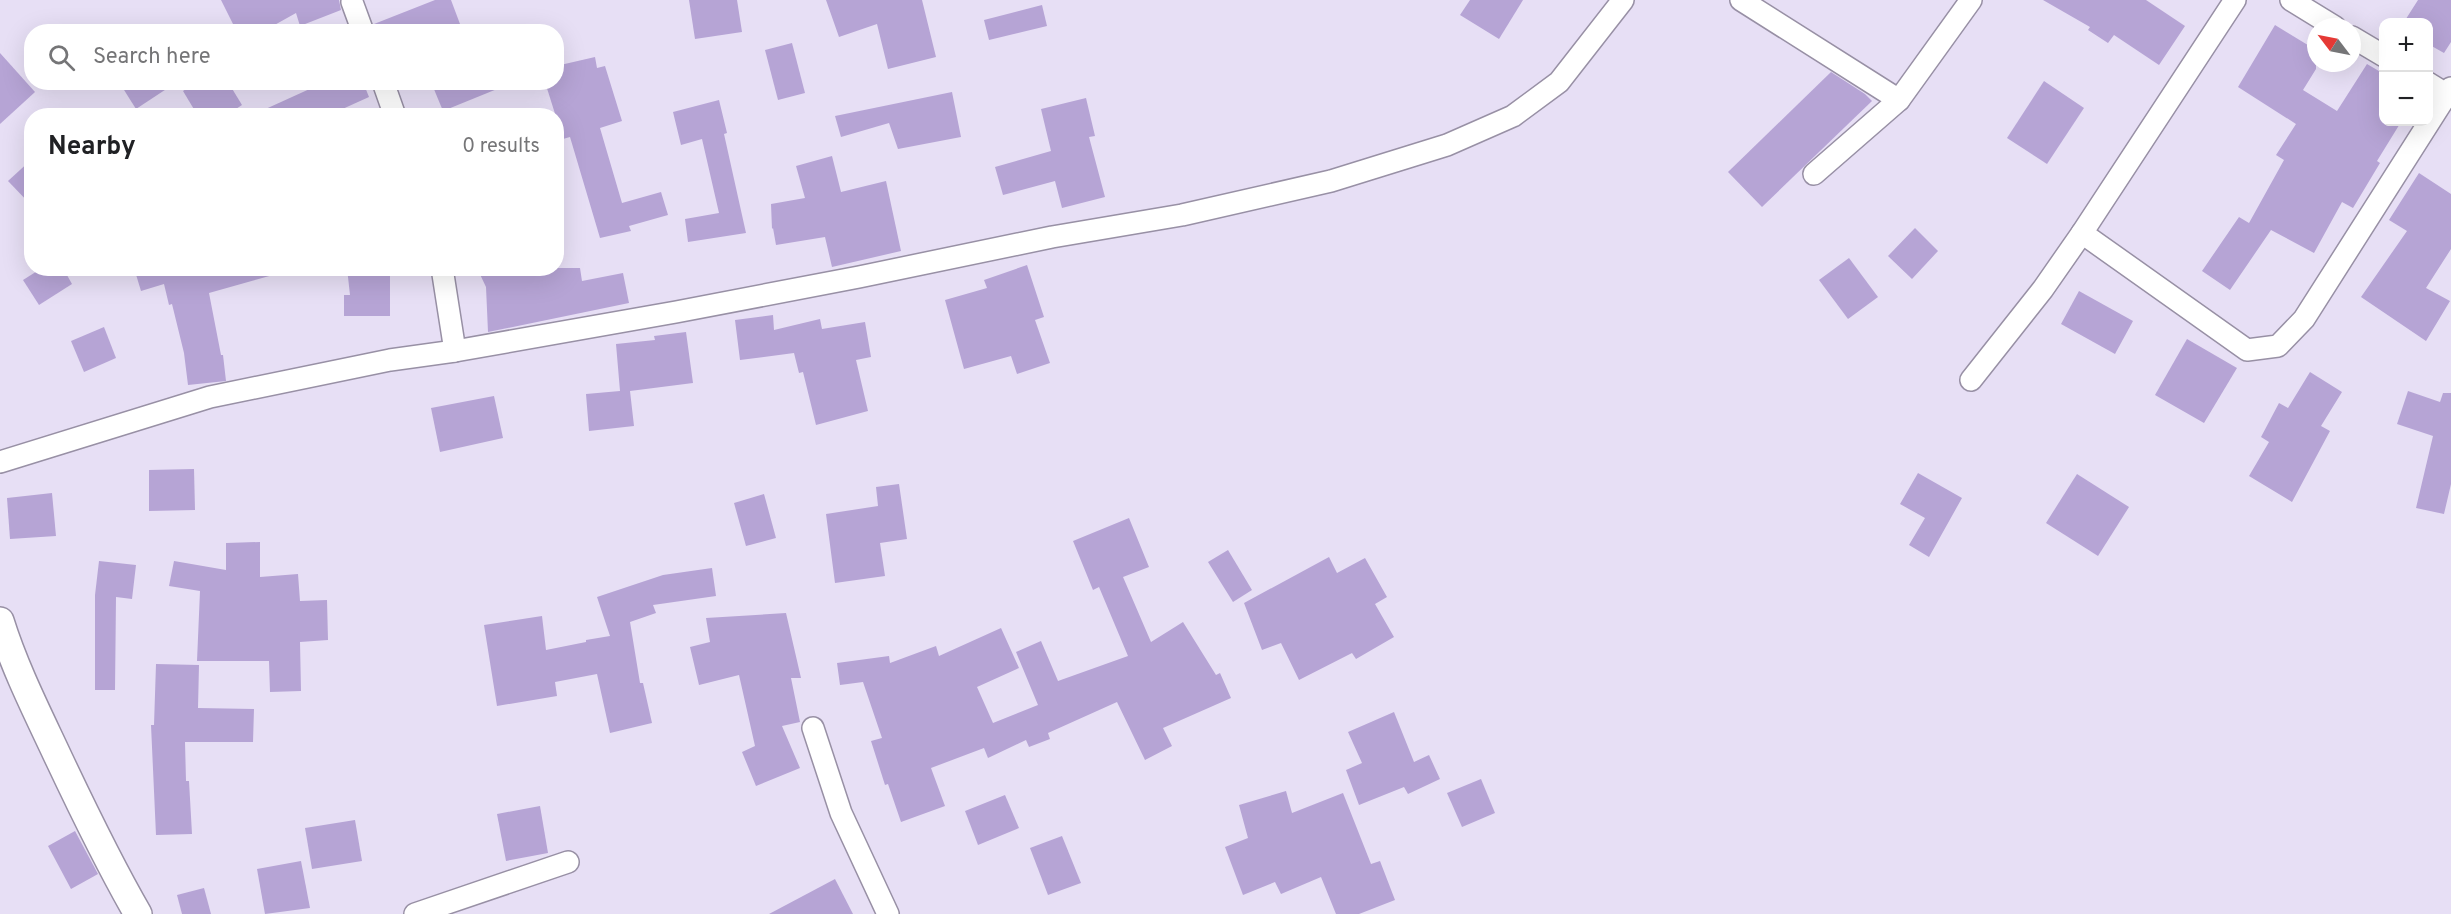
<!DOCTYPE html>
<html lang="en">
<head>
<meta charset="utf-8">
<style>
	:root { --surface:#fff; --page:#f2f2f2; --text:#202124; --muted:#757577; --line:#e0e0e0 }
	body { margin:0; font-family:Overpass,sans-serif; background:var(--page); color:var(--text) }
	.controls { position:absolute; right:18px; top:18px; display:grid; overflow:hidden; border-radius:12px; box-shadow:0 6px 24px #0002 }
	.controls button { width:54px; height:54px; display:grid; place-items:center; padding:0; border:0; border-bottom:2px solid var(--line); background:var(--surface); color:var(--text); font:30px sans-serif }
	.compass { position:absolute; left:2307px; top:18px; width:54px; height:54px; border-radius:50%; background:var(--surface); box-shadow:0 6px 24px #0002; rotate:302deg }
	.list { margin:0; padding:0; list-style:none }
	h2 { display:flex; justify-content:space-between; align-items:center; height:78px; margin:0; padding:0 24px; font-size:26px }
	h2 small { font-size:20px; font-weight:400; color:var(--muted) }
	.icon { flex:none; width:33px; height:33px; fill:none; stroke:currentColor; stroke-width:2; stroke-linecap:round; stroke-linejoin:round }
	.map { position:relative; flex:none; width:2451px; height:914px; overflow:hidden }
	.search { position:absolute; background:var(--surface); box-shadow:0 6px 24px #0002; left:24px; top:24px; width:540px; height:66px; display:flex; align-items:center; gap:15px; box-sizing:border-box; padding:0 21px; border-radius:24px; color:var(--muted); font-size:22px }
	.panel { position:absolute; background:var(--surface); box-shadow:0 6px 24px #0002; left:24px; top:108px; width:540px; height:168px; border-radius:24px }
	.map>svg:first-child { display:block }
	.building { fill:#b6a4d5 }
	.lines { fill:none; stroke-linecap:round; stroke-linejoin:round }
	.minor-casing { stroke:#9890a5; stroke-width:24 }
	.tertiary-casing { stroke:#9890a5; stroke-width:30 }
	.minor { stroke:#fff; stroke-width:21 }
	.tertiary { stroke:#fff; stroke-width:27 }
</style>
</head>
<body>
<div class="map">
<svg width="2451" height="914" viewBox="0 0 2451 914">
	<rect width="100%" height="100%" fill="#e7dff5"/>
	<g class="building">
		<path d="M 221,0 L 339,0 L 341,10 L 300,26 L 296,13 L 262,32 L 237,32 Z"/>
		<path d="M 435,0 L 451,0 L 463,32 L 375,32 L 374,24 Z"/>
		<path d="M 689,0 L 737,0 L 742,32 L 695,39 Z"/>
		<path d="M 826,0 L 922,0 L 936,57 L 888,69 L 877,24 L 839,37 Z"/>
		<path d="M 1470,0 L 1523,0 L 1499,39 L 1460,15 Z"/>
		<path d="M 2043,0 L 2146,0 L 2185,26 L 2159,65 L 2114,35 L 2108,43 L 2088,30 L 2090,27 Z"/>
		<path d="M 2418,0 L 2451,0 L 2451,42 L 2444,53 L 2428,44 L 2428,22 L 2404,22 Z"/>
		<path d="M 1042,5 L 1047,26 L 989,40 L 984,20 Z"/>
		<path d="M 2275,25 L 2316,50 L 2316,69 L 2303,90 L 2337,111 L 2367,64 L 2384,74 L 2384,122 L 2401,122 L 2377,161 L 2380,163 L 2353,208 L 2342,202 L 2314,253 L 2271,230 L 2230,290 L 2202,271 L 2239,217 L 2249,223 L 2284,160 L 2276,155 L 2296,124 L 2238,87 Z"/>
		<path d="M 792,43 L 805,93 L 778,100 L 765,50 Z"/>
		<path d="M 0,53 L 35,92 L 0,124 Z"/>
		<path d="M 595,57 L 597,68 L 605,66 L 622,121 L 600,128 L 622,203 L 661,192 L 668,215 L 629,226 L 631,231 L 600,238 L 570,137 L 563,139 L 545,82 L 556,82 L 556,66 Z"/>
		<path d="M 1831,72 L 1865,94 L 1872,101 L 1762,207 L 1728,172 Z"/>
		<path d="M 2044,81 L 2084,108 L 2047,164 L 2007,138 Z"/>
		<path d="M 119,82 L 177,82 L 136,109 Z"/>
		<path d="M 196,82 L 228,82 L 242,105 L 225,116 L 198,116 L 183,91 Z"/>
		<path d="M 325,82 L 363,82 L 369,97 L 327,116 L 250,116 Z"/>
		<path d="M 431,82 L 512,82 L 512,83 L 443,111 Z"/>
		<path d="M 952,92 L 961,137 L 898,149 L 889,123 L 841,137 L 835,116 Z"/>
		<path d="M 1086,98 L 1095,136 L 1089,137 L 1105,197 L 1062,208 L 1055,181 L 1003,195 L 995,167 L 1051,151 L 1041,109 Z"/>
		<path d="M 719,100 L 727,133 L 724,134 L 746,233 L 688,242 L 685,219 L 719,213 L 702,139 L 681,145 L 673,112 Z"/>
		<path d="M 832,156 L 841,192 L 886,181 L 901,251 L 832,267 L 825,237 L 776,245 L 773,228 L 772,229 L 771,204 L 805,198 L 796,166 Z"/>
		<path d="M 32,159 L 32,206 L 8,181 Z"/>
		<path d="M 2419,173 L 2451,194 L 2451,249 L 2426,288 L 2450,301 L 2426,341 L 2361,297 L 2407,231 L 2389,220 Z"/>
		<path d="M 1915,228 L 1938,251 L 1912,279 L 1888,256 Z"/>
		<path d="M 1849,258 L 1878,297 L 1848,319 L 1819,280 Z"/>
		<path d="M 1027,265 L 1044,317 L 1035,320 L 1050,363 L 1017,374 L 1011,356 L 964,369 L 945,300 L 987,288 L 984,280 Z"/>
		<path d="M 42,268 L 63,268 L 72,284 L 39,305 L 23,280 Z"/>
		<path d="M 134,268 L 273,268 L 273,275 L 209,293 L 221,355 L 223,355 L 226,381 L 188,385 L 184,353 L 172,304 L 169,305 L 164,284 L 141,291 Z"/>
		<path d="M 347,268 L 390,268 L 390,316 L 344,316 L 344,295 L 350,295 Z"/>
		<path d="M 477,268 L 580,268 L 582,281 L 623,273 L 629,303 L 488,332 L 486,287 Z"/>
		<path d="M 2079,291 L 2133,321 L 2115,354 L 2061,324 Z"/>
		<path d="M 773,315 L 774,330 L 820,319 L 822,329 L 865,322 L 871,357 L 856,360 L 868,411 L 816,425 L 803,372 L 799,373 L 794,353 L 740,360 L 735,320 Z"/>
		<path d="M 104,327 L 116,358 L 84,372 L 71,341 Z"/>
		<path d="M 686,332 L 693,383 L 630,391 L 634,426 L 589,431 L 586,394 L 620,391 L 616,344 L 655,340 L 654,336 Z"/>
		<path d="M 2187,339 L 2237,368 L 2204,423 L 2155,395 Z"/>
		<path d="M 2310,372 L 2342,392 L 2321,426 L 2330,431 L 2292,502 L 2249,476 L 2269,442 L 2261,437 L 2279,403 L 2288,408 Z"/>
		<path d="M 2408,391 L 2440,402 L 2443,393 L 2451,393 L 2451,484 L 2444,514 L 2416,508 L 2433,436 L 2397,424 Z"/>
		<path d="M 494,396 L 503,438 L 440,452 L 431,408 Z"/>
		<path d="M 194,469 L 195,510 L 149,511 L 149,470 Z"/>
		<path d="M 1918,473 L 1962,498 L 1929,557 L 1909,545 L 1925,518 L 1900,504 Z"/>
		<path d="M 2077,474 L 2129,507 L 2098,556 L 2046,523 Z"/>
		<path d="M 899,484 L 907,539 L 880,543 L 885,576 L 835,583 L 826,514 L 878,506 L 876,487 Z"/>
		<path d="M 52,493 L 56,536 L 10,539 L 7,498 Z"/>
		<path d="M 764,494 L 776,538 L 746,546 L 734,503 Z"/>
		<path d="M 1129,518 L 1149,567 L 1123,577 L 1151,642 L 1183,622 L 1216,675 L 1220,673 L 1231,698 L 1163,728 L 1172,746 L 1145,760 L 1117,702 L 1048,733 L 1050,739 L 1029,747 L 1026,740 L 988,758 L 984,748 L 931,768 L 945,806 L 901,822 L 888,784 L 885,785 L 871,741 L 882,738 L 863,682 L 840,685 L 837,663 L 889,656 L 890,663 L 936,646 L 939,656 L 1001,628 L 1019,668 L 977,687 L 993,723 L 1038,705 L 1016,652 L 1041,641 L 1058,681 L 1128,656 L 1099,587 L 1093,590 L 1073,541 Z"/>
		<path d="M 260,542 L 260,577 L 298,574 L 300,601 L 327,600 L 328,640 L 300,642 L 301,691 L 270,692 L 269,661 L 197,661 L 200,591 L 169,586 L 174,561 L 226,570 L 226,543 Z"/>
		<path d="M 1228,550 L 1252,590 L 1233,602 L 1208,562 Z"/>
		<path d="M 1329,557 L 1337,573 L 1365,558 L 1387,597 L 1375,604 L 1394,637 L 1356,659 L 1352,653 L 1299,680 L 1281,643 L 1262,650 L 1244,603 Z"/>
		<path d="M 99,561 L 136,565 L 132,599 L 116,597 L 115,690 L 95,690 L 95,595 Z"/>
		<path d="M 712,568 L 716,596 L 653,605 L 656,613 L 630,622 L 640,683 L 643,683 L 652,723 L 610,733 L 597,674 L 555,682 L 557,696 L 497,706 L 484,625 L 542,616 L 546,650 L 586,642 L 586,640 L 610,636 L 597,597 L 663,575 Z"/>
		<path d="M 786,613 L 801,678 L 791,678 L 800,722 L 782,726 L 800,768 L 756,786 L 742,752 L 755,746 L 739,675 L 699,685 L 690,647 L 710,642 L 706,618 Z"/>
		<path d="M 156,664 L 199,665 L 198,708 L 254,709 L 253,742 L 185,742 L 186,781 L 189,781 L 192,834 L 156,835 L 151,725 L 154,725 Z"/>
		<path d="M 1394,712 L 1414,762 L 1429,755 L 1440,779 L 1408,794 L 1404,787 L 1359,805 L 1346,770 L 1362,763 L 1348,732 Z"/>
		<path d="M 1481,779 L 1495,813 L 1462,827 L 1447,793 Z"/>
		<path d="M 1286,791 L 1292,813 L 1343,793 L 1371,864 L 1380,861 L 1395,900 L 1359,914 L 1336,914 L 1321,877 L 1281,894 L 1275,882 L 1243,895 L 1225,847 L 1248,838 L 1239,805 Z"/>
		<path d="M 1005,795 L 1019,828 L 978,845 L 965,811 Z"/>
		<path d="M 540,806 L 548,853 L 506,861 L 497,814 Z"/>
		<path d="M 355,820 L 362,861 L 312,869 L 305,828 Z"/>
		<path d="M 75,831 L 98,874 L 71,889 L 48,846 Z"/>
		<path d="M 1062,836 L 1081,883 L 1048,895 L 1030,848 Z"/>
		<path d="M 301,861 L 310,908 L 265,914 L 257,869 Z"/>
		<path d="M 835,879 L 853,914 L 769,914 Z"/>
		<path d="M 204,888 L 211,914 L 182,914 L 177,895 Z"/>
	</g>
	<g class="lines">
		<defs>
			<g id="minor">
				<path d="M 1741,0 L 1899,100"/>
				<path d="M 2291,0 L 2335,27"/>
				<path d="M 352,2 L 363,32"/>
				<path d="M 2352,37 L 2384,56"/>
				<path d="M 383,82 L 395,116"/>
				<path d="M 2428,83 L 2451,97"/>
				<path d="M 1814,174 L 1899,100 L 1971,0"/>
				<path d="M 2082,233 L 2247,350 L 2278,346 L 2304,319 L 2451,88"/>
				<path d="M 442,268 L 455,351"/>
				<path d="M 1971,380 L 2043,289 L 2082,233 L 2235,0"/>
				<path d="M 0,462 L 210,397 L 390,360 L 455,351 L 676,312 L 859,277 L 1052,237 L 1182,215 L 1331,181 L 1447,145 L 1513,116 L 1559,82 L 1623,0"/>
				<path d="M 813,728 L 841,813 L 888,914"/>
				<path d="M 415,914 L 568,862"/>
			</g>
			<path id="tertiary" d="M 0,621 C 15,669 38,714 59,759 C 84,812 109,864 138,914"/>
		</defs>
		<use href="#minor" class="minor-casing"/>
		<use href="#tertiary" class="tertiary-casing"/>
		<use href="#minor" class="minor"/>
		<use href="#tertiary" class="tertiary"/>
	</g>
</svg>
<div class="controls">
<button>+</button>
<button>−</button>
</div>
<svg class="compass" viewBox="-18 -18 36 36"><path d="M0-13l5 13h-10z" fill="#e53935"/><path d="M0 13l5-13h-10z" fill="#757577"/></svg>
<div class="search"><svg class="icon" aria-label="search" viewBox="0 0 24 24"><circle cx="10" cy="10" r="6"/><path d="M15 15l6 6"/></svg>Search here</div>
<section class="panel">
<h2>Nearby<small>0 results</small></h2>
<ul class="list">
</ul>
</section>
</div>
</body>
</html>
